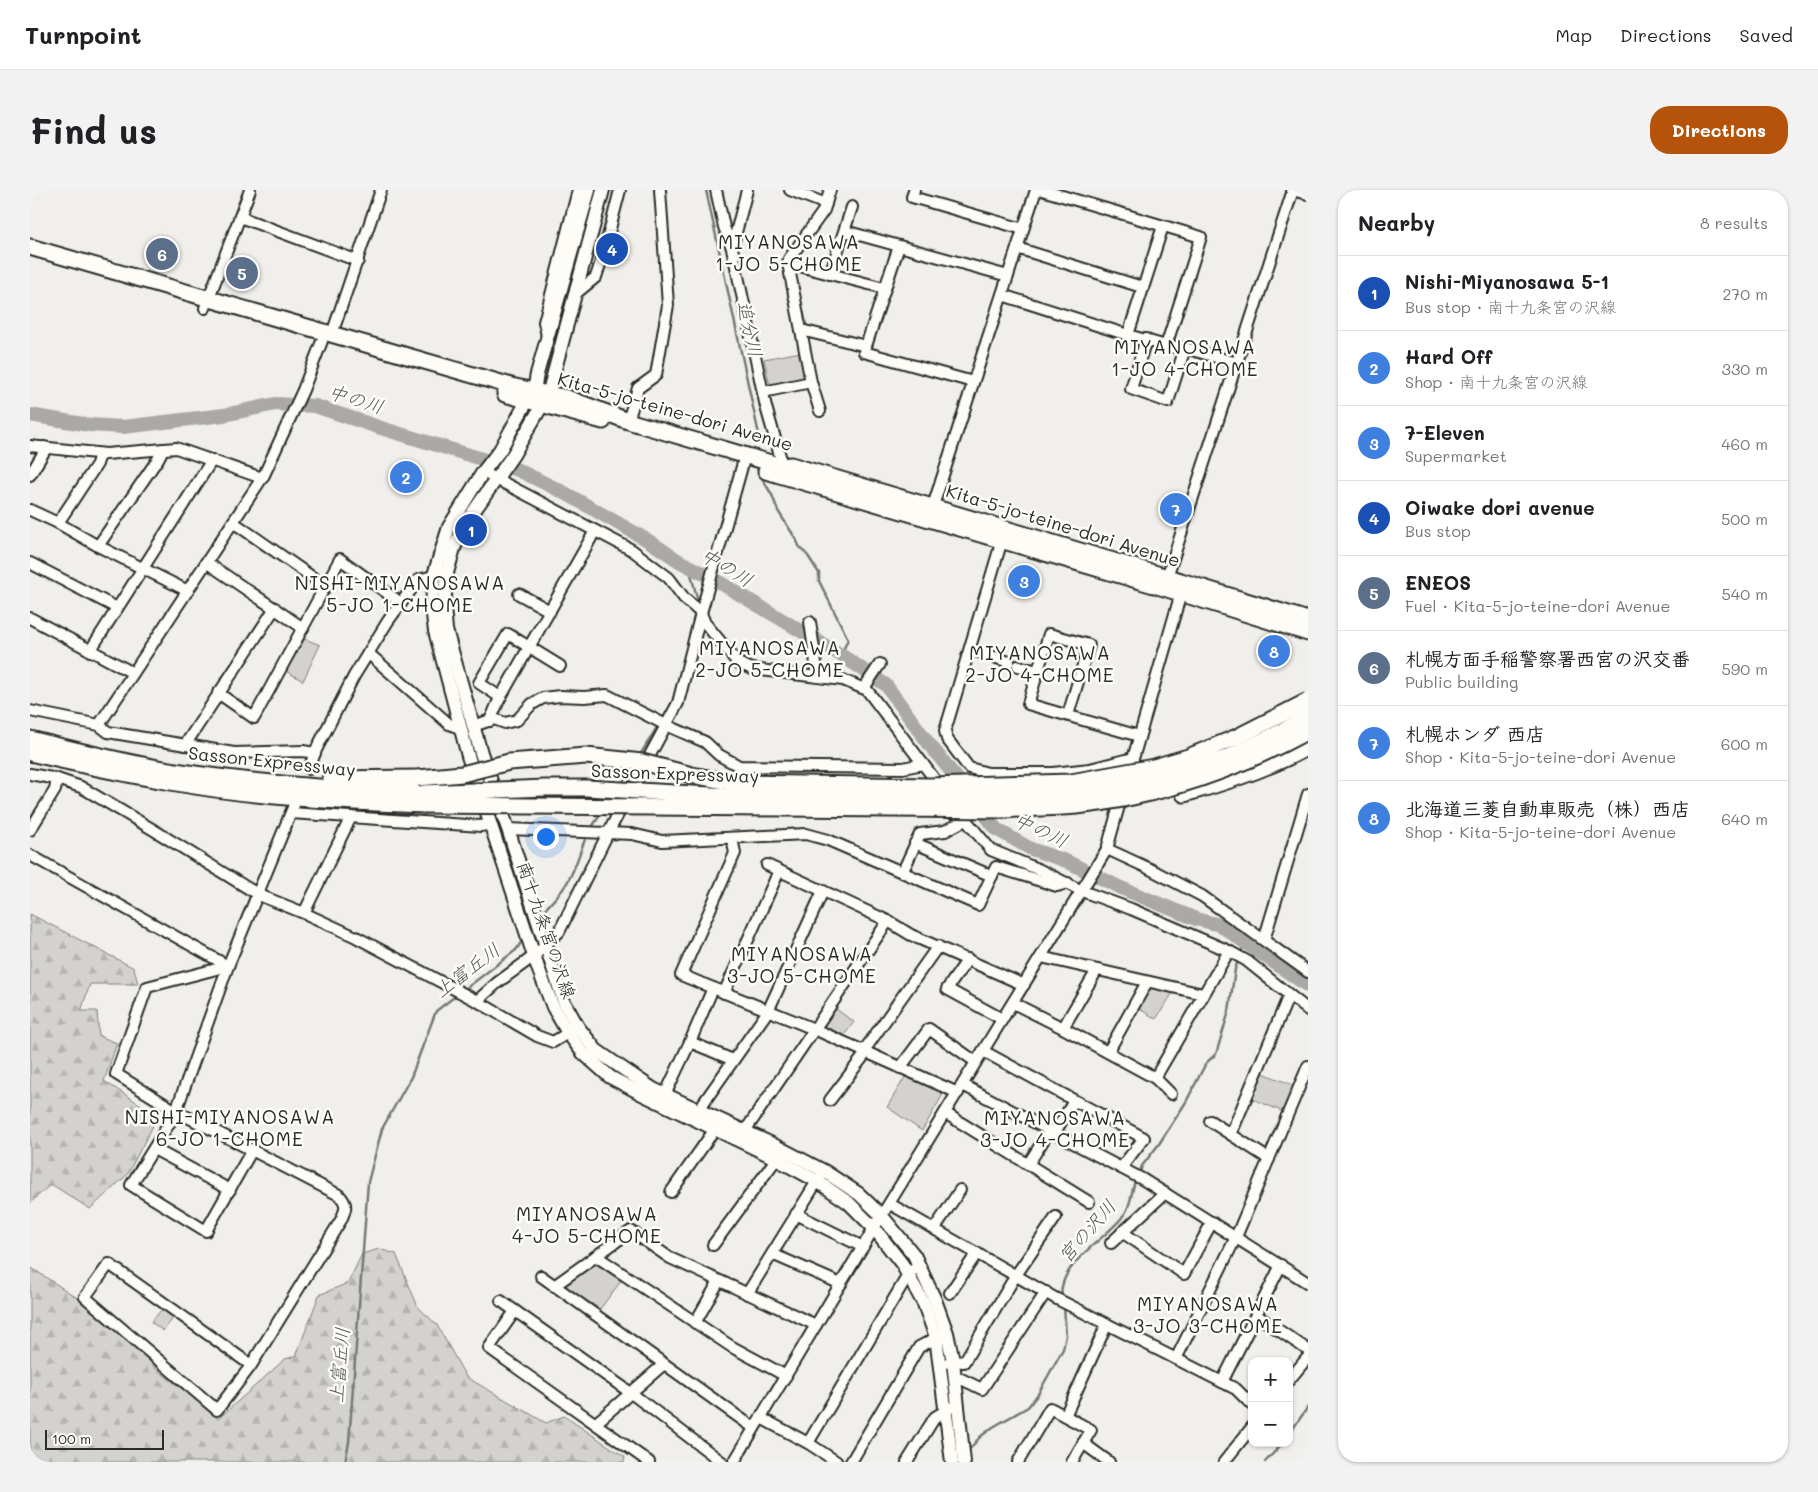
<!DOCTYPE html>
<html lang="en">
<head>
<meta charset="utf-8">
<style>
	:root { --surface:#fff; --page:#f2f2f2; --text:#202124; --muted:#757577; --line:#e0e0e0; --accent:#b45309 }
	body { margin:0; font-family:Mali,"Klee One",sans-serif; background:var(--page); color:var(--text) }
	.controls { position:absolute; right:15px; bottom:15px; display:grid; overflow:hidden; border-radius:10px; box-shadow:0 1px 4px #0004 }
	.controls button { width:45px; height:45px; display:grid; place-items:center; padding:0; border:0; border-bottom:1px solid var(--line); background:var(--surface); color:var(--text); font:25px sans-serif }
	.scale { position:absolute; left:15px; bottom:12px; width:119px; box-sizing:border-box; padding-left:5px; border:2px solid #2b2b2b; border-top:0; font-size:14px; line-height:18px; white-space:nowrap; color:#2b2b2b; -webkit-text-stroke:4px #fdfcf7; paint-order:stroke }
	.you { position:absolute; left:515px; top:646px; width:18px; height:18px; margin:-12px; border:4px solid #fff; border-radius:50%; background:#1a73e8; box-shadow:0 0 0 8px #1a73e833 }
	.badge { display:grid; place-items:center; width:32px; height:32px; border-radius:50%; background:var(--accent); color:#fff; font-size:16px; font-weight:700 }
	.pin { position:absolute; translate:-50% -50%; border:2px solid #fff; box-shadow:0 1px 5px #0006 }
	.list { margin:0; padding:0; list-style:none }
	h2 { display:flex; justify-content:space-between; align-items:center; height:65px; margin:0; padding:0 20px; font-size:21px }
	h2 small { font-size:16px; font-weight:400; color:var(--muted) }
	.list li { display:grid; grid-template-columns:32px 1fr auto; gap:15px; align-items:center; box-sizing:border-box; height:75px; padding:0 20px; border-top:1px solid var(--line) }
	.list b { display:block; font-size:19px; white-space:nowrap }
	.list p { margin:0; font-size:16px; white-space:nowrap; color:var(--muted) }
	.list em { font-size:16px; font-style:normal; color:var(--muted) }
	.map { position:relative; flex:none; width:1278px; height:1272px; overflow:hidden; border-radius:20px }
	header { display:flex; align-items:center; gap:30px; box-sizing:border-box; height:70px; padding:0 25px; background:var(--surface); border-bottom:1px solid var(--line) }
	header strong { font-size:24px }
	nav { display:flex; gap:28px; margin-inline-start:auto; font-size:18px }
	.intro { display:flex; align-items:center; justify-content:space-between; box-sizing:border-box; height:120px; padding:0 30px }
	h1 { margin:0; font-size:35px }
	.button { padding:12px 22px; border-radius:20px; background:var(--accent); color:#fff; font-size:18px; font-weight:700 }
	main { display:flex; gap:30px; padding:0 30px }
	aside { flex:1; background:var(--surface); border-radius:20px; box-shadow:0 1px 4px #0004 }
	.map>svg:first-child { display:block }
	.forest { fill:url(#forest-firs); stroke:#7f7e7d }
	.green { fill:#d3d2cf; stroke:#7f7e7d }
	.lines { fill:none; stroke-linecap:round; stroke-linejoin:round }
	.stream { stroke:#777775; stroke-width:2.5 }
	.river { stroke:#aaa9a7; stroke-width:14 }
	.minor-casing { stroke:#2b2b2b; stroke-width:14 }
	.major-casing { stroke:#2b2b2b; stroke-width:16 }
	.highway-casing { stroke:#2b2b2b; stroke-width:19 }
	.minor { stroke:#fdfcf7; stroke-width:10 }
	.major { stroke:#fdfcf7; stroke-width:12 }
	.highway { stroke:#fdfcf7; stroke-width:15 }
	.highway-bridge-casing { stroke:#2b2b2b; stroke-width:19; stroke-linecap:butt }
	.highway-bridge { stroke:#fdfcf7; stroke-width:15 }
	.labels { text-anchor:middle; stroke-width:5; stroke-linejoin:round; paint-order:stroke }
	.street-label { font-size:18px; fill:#2b2b2b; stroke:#fdfcf7 }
	.neighbourhood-label { font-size:19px; letter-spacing:1px; fill:#2b2b2b; stroke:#fdfcf7 }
	.water-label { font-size:19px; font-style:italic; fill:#575756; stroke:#fdfcf7 }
</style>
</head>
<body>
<header>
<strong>Turnpoint</strong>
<nav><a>Map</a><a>Directions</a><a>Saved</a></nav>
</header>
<div class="intro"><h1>Find us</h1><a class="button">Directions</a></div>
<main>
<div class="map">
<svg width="1278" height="1272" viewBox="0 0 1278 1272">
	<defs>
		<pattern id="forest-firs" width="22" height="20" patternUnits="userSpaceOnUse" patternTransform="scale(1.25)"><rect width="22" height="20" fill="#d3d2cf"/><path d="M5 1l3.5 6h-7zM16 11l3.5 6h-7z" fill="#b5b4b2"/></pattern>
	</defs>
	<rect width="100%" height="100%" fill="#f0efeb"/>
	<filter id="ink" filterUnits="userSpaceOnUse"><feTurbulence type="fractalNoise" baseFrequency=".02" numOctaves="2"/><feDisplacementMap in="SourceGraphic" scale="10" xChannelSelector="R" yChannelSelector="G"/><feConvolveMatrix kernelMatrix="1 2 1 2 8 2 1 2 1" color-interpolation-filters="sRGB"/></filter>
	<g filter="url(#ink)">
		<g class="forest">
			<path d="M 0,724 L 104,778 L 108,794 L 60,794 L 51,821 L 67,821 L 69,846 L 87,853 L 74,891 L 128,926 L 97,985 L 60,1019 L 21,994 L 0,1013 Z"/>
			<path d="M 349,1059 L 366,1064 L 388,1117 L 407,1135 L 436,1187 L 516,1233 L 534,1226 L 595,1267 L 594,1272 L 0,1272 L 0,1077 L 46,1107 L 110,1161 L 126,1179 L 168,1211 L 188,1229 L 255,1169 L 266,1166 L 289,1105 L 318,1093 L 332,1064 Z"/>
		</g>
		<g class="green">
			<path d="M 771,162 L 776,185 L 774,188 L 742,194 L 739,192 L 734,169 Z"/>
			<path d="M 275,449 L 290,455 L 273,491 L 256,481 Z"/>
			<path d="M 1121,796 L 1144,801 L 1126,829 L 1108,818 Z"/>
			<path d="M 806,819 L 824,832 L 812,848 L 795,839 L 794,835 Z"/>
			<path d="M 1233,883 L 1265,896 L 1254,922 L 1222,909 Z"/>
			<path d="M 875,887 L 912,901 L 912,906 L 892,941 L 857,917 Z"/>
			<path d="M 563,1075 L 567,1075 L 591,1091 L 570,1119 L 535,1097 L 536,1095 Z"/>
			<path d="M 133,1118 L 145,1126 L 133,1141 L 121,1132 Z"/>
		</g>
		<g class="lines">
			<g class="stream">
				<path d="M 676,0 L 731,254"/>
				<path d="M 732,288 L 742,305 L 748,321 L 766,349 L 769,356 L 778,366 L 789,383 L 789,391 L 818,449 L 811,465"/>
				<path d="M 659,376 L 669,416"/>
				<path d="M 632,529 L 641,517 L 649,489"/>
				<path d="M 610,565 L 629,534"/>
				<path d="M 591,595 L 603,576"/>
				<path d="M 560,640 L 572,622"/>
				<path d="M 510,726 C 517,716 526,708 533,699 C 545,683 549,662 557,645"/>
				<path d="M 1211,763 L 1214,751"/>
				<path d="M 434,800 L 486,760 L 494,748"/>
				<path d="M 1109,984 L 1112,976 L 1129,954 L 1156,912 L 1176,873 L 1186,864 L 1199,821 L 1205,779 L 1208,771"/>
				<path d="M 1033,1108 C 1032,1105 1031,1100 1032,1097 C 1037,1069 1077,1048 1094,1025 C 1102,1014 1101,1000 1106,989"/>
				<path d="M 1259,1244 L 1278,1217"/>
				<path d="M 938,1261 L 950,1247 L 963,1237 L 998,1217 L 1008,1204 L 1033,1159 L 1036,1146 L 1034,1116"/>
				<path d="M 315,1272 L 319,1252 L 338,992 L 352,939 L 381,887 L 406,821 L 428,804"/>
				<path d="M 1235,1272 L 1253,1253"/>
			</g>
			<path class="river" d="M 0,225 L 59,235 L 93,237 L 194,225 L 245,214 L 285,216 L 351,238 L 488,280 L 535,303 L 619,351 L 649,371 L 689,392 L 811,465 L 856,495 L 899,554 L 945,611 L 966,639 L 1001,659 L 1036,671 L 1091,698 L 1166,729 L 1190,735 L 1278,796"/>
			<defs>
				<g id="minor">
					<path d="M 686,0 L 694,37 L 702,58"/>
					<path d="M 717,0 L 702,58 L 736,217 L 750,266 L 749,281"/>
					<path d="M 760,0 L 796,14"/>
					<path d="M 884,0 L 882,7 L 993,39"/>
					<path d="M 1012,0 L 1171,47 L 1136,156"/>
					<path d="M 1262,0 L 1278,4"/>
					<path d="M 210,27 L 328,71"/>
					<path d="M 815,41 L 978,86"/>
					<path d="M 869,56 L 834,162 L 943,192"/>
					<path d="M 987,58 L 1112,97"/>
					<path d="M 758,73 L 854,98"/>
					<path d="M 800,84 L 822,17"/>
					<path d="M 544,105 L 566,87 L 574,62 L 590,0"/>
					<path d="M 972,105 L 1098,145 L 1136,156 L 1155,158 L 1207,173"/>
					<path d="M 175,118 L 220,0"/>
					<path d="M 771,140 L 836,156"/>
					<path d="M 302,144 L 351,0"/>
					<path d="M 1098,145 L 1133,36"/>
					<path d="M 517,146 L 514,132 L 548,0"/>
					<path d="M 1116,149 L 1101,199 L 1138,212 L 1155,158"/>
					<path d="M 733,202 L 781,192"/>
					<path d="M 790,221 L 781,192 L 758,73 L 759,69 L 794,20 L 800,0"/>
					<path d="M 598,231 L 608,198 L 626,185 L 638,115 L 630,0"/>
					<path d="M 0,256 L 76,264 L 146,258 L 232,288"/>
					<path d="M 453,282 L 602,360 L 639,388 L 654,408 L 671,423 L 675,433 L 708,473 L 722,479 L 813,490 L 837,500 L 912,599"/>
					<path d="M 0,285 L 14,262 L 14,257"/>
					<path d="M 0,320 L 28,333 L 68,356 L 158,401"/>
					<path d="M 901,322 L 1006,0"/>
					<path d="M 203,332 L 295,396"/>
					<path d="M 28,333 L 67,274 L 70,264"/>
					<path d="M 972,350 L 915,541 L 917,549 L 939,578 L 958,583 L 1023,583 L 1060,579 L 1103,568"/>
					<path d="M 68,356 L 128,269 L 133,259"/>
					<path d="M 176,372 L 273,438"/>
					<path d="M 0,373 L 87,418"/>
					<path d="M 1137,387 L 1263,0"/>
					<path d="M 489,404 L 520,421"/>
					<path d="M 0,428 L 103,483"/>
					<path d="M 780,432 L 788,487"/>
					<path d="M 940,459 L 979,472"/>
					<path d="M 60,461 L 182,270"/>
					<path d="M 338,463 L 419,534 L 430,538"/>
					<path d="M 988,476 L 1008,481"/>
					<path d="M 834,498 L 850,474"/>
					<path d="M 188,503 L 224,528 L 310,369 L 371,413"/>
					<path d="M 470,507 L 449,493 L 478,444 L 530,476"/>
					<path d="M 0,521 L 69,535 L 78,542 L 204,563 L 273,561 L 285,563"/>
					<path d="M 1038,525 L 1059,455 L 1019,444 L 998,514 L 1046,528 L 1109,546"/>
					<path d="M 460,531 L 469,510 L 565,341"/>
					<path d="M 69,535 L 234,285 L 273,200 L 292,151"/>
					<path d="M 443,536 L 464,529 L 475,533 L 487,530 L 502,514 L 513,508 L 530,506 L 554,507 L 577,505 L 636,535 L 675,552 L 689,565 L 709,576 L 873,578 L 893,574"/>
					<path d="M 155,555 L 245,418"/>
					<path d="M 279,579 L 286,560 L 324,486 L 358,431 L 388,390 L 411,384"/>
					<path d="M 0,584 L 27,589 L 51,597 L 122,639 L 229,705 L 274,723 L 326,747 L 447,811 L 507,846 L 523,852 L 543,840"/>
					<path d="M 1098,586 L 1151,403"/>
					<path d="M 925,617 L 961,660 L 1010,680 L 1052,701 L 1101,719 L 1199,761 L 1217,771 L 1278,820"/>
					<path d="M 261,623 L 451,636 L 461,634"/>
					<path d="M 478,639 L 602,644 L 632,651 L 776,644 L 798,650 L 948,715 L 966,677 L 1027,696 L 1038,693"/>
					<path d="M 0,640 L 25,600 L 27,589"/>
					<path d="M 702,648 L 705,663 L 651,785 L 784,839 L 928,903"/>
					<path d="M 885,653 L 962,686"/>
					<path d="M 1077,659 L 1118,678 L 1172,706 L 1278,782"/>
					<path d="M 0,665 L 198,776"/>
					<path d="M 737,675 L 858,731 L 881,745 L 994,795"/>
					<path d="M 873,681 L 890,644 L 915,641 L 935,630"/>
					<path d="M 274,723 L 321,627"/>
					<path d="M 1234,750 L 1278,604"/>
					<path d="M 1011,767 L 1173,804"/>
					<path d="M 938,769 L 917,799 L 972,829"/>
					<path d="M 198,776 L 117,797 L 86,884 L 146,921 L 309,1005 C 318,1014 316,1019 311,1030 L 220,1177 L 187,1220 L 55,1107 L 79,1074 L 221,1175"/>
					<path d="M 694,803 L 749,681"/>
					<path d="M 447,811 L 467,793 L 504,766 L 529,742 L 578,643 L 648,513 L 671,423 L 713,273"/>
					<path d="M 983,813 L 1033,838 L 1125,888 L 1141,904"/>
					<path d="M 1033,838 L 1067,780"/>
					<path d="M 660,852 L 703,870"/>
					<path d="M 953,861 L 1114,948 L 1091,978"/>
					<path d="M 833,862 L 908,756"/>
					<path d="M 1078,862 L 1117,792"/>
					<path d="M 870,878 L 899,839 L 946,872"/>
					<path d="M 1125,888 L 1199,761"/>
					<path d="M 933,895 L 1112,989 L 1278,1093"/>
					<path d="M 800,910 L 836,863"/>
					<path d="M 632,911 L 660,852 L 683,798"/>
					<path d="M 915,923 L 1059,1012"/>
					<path d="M 665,925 L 738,821 L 793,701"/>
					<path d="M 1180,931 L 1239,969"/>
					<path d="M 1025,942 L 1044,911"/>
					<path d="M 1201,944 L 1259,805"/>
					<path d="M 711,947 L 858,731"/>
					<path d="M 124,959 L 200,1000"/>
					<path d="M 222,960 L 176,1041 L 101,995 L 145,924 L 198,776 L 264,615"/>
					<path d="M 999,973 L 1020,940"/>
					<path d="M 641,1002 L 685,939"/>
					<path d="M 860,1014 L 1025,1108 L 1206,1199 L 1222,1215"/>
					<path d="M 766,1024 L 833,1057"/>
					<path d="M 905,1038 L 930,1000"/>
					<path d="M 1092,1042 L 1154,1084 L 1182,1032"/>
					<path d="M 1081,1053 L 1135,1003"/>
					<path d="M 683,1055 L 750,964"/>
					<path d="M 742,1064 L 811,1094"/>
					<path d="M 566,1066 L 702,1157 L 756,1186"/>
					<path d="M 511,1086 L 724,1238"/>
					<path d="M 524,1096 L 601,1041 L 640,1068 L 786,1135"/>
					<path d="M 920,1103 L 947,1063"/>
					<path d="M 717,1104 L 791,985"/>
					<path d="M 471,1111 L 601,1203 L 692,1272"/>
					<path d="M 485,1121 L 459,1158 L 619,1272"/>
					<path d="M 1226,1125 L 1278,1160"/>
					<path d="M 665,1133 L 689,1091"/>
					<path d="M 1146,1169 L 1206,1047 L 1278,876"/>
					<path d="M 918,1173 L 923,1171 L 934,1172 L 986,1085 L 1026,1027"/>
					<path d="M 925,1186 L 952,1199 L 1016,1102"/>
					<path d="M 1259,1190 L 1278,1167"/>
					<path d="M 1192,1192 L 1251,1075"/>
					<path d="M 1035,1226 L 1077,1134"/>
					<path d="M 731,1228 L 778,1253 L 807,1272"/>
					<path d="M 566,1233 L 634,1174"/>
					<path d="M 778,1253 L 878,1085 L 888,1075"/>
					<path d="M 1053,1253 L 1079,1272"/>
					<path d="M 704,1272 L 844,1038 L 1077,659 L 1092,605"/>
					<path d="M 821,1272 L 889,1157 L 912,1145"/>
					<path d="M 877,1272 L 905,1227 L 920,1218"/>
					<path d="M 988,1272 L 1020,1218 L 1061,1240 L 1042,1272"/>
					<path d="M 1194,1272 L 1222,1237"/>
				</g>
				<g id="major">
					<path d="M 559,0 L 507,184 L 504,201 L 497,211 L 470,260 L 453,282 L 419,337 L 404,385 L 402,417 L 405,441 L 438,566 L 508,778 L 523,817 L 538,843 L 553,863 L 580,887 L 610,903 L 735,963 L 787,991 L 819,1013 L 844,1038 L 872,1074 L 894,1114 L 906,1147 L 922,1272"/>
					<path d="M 573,0 L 518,205 L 483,265 L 437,331 L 424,358 L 417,383 L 414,416 L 416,440 L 451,563 L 478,639 L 534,812 L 548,837 L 566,860 L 589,876 L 623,899 L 742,954 L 794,981 L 829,1004 L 852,1026 L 884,1065 L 905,1110 L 917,1143 L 923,1171 L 934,1272"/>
				</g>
				<g id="highway">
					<path d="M 0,57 L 481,196 L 537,208 L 598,231 L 751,276 L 761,275 L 1154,392 L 1278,430"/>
					<path d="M 475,204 L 573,231"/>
					<path d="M 736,281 L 1134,398 L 1278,443"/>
					<path d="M 0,549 C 48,561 96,573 145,581 C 227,594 311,599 394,603"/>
					<path d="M 0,563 C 47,574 94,584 141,592 C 224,607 309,612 394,615"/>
					<path d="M 300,589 L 388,588"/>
					<path d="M 1154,604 C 1194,593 1242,577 1278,557"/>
				</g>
			</defs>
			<use href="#minor" class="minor-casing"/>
			<use href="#major" class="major-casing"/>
			<use href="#highway" class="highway-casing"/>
			<use href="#minor" class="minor"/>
			<use href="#major" class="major"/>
			<use href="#highway" class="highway"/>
			<defs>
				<g id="highway-bridge">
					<path d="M 388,588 L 432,584 L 479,572 L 556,566 L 612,572 L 662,585 L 706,593 L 899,596 L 1041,592 L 1124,577 L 1158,567 L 1207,547 L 1278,511"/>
					<path d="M 394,603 L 515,598 L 556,598 L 698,606 L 1014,606 L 1098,595 L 1138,586 L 1197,568 L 1255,540 L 1278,526"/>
					<path d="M 394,615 L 975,620 C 999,618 1023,618 1047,616 C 1129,607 1206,580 1278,541"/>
				</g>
			</defs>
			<use href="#highway-bridge" class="highway-bridge-casing"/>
			<use href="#highway-bridge" class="highway-bridge"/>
		</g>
	</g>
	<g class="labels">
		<g class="street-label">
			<text transform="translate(645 222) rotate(16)" y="6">Kita-5-jo-teine-dori Avenue</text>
			<text transform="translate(1033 336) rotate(17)" y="6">Kita-5-jo-teine-dori Avenue</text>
			<text transform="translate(242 572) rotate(6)" y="6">Sasson Expressway</text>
			<text transform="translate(645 584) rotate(2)" y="6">Sasson Expressway</text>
			<text transform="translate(516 740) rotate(71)" y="6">南十九条宮の沢線</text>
		</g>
		<g class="neighbourhood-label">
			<text x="759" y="59">MIYANOSAWA<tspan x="759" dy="22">1-JO 5-CHOME</tspan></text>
			<text x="1155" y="164">MIYANOSAWA<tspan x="1155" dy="22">1-JO 4-CHOME</tspan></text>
			<text x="370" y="400">NISHI-MIYANOSAWA<tspan x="370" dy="22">5-JO 1-CHOME</tspan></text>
			<text x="740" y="465">MIYANOSAWA<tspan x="740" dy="22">2-JO 5-CHOME</tspan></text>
			<text x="1010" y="470">MIYANOSAWA<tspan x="1010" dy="22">2-JO 4-CHOME</tspan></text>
			<text x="772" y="771">MIYANOSAWA<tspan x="772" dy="22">3-JO 5-CHOME</tspan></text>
			<text x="200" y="934">NISHI-MIYANOSAWA<tspan x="200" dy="22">6-JO 1-CHOME</tspan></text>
			<text x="1025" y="935">MIYANOSAWA<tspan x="1025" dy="22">3-JO 4-CHOME</tspan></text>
			<text x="557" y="1031">MIYANOSAWA<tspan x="557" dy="22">4-JO 5-CHOME</tspan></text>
			<text x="1178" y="1121">MIYANOSAWA<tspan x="1178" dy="22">3-JO 3-CHOME</tspan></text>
		</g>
		<g class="water-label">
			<text transform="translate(720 139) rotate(78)" y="7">追分川</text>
			<text transform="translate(326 209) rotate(17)" y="7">中の川</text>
			<text transform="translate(697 377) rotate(31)" y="7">中の川</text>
			<text transform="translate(1011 640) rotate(25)" y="7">中の川</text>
			<text transform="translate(437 780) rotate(-37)" y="7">上富丘川</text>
			<text transform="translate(1057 1041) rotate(-49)" y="7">宮の沢川</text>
			<text transform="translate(309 1175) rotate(-85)" y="7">上富丘川</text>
		</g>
	</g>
</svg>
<div class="controls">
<button>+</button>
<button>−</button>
</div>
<div class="scale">100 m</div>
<div class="you"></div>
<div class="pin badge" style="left:441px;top:340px;background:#1a4fb4">1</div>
<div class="pin badge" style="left:376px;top:287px;background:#3f7fe0">2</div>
<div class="pin badge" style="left:994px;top:391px;background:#3f7fe0">3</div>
<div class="pin badge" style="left:582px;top:59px;background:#1a4fb4">4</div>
<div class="pin badge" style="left:212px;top:83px;background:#5c6f8a">5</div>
<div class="pin badge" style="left:132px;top:64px;background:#5c6f8a">6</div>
<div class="pin badge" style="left:1146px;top:319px;background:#3f7fe0">7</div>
<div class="pin badge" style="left:1244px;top:461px;background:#3f7fe0">8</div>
</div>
<aside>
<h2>Nearby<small>8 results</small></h2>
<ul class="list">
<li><span class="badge" style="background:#1a4fb4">1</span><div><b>Nishi-Miyanosawa 5-1</b><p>Bus stop · 南十九条宮の沢線</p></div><em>270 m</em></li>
<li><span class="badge" style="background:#3f7fe0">2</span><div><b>Hard Off</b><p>Shop · 南十九条宮の沢線</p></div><em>330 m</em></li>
<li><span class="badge" style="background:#3f7fe0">3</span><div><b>7-Eleven</b><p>Supermarket</p></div><em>460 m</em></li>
<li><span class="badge" style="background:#1a4fb4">4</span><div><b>Oiwake dori avenue</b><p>Bus stop</p></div><em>500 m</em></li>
<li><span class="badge" style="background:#5c6f8a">5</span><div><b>ENEOS</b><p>Fuel · Kita-5-jo-teine-dori Avenue</p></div><em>540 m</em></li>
<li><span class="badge" style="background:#5c6f8a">6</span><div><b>札幌方面手稲警察署西宮の沢交番</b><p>Public building</p></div><em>590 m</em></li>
<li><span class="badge" style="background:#3f7fe0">7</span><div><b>札幌ホンダ 西店</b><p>Shop · Kita-5-jo-teine-dori Avenue</p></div><em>600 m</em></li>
<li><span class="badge" style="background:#3f7fe0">8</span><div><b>北海道三菱自動車販売（株）西店</b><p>Shop · Kita-5-jo-teine-dori Avenue</p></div><em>640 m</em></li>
</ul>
</aside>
</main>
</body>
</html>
